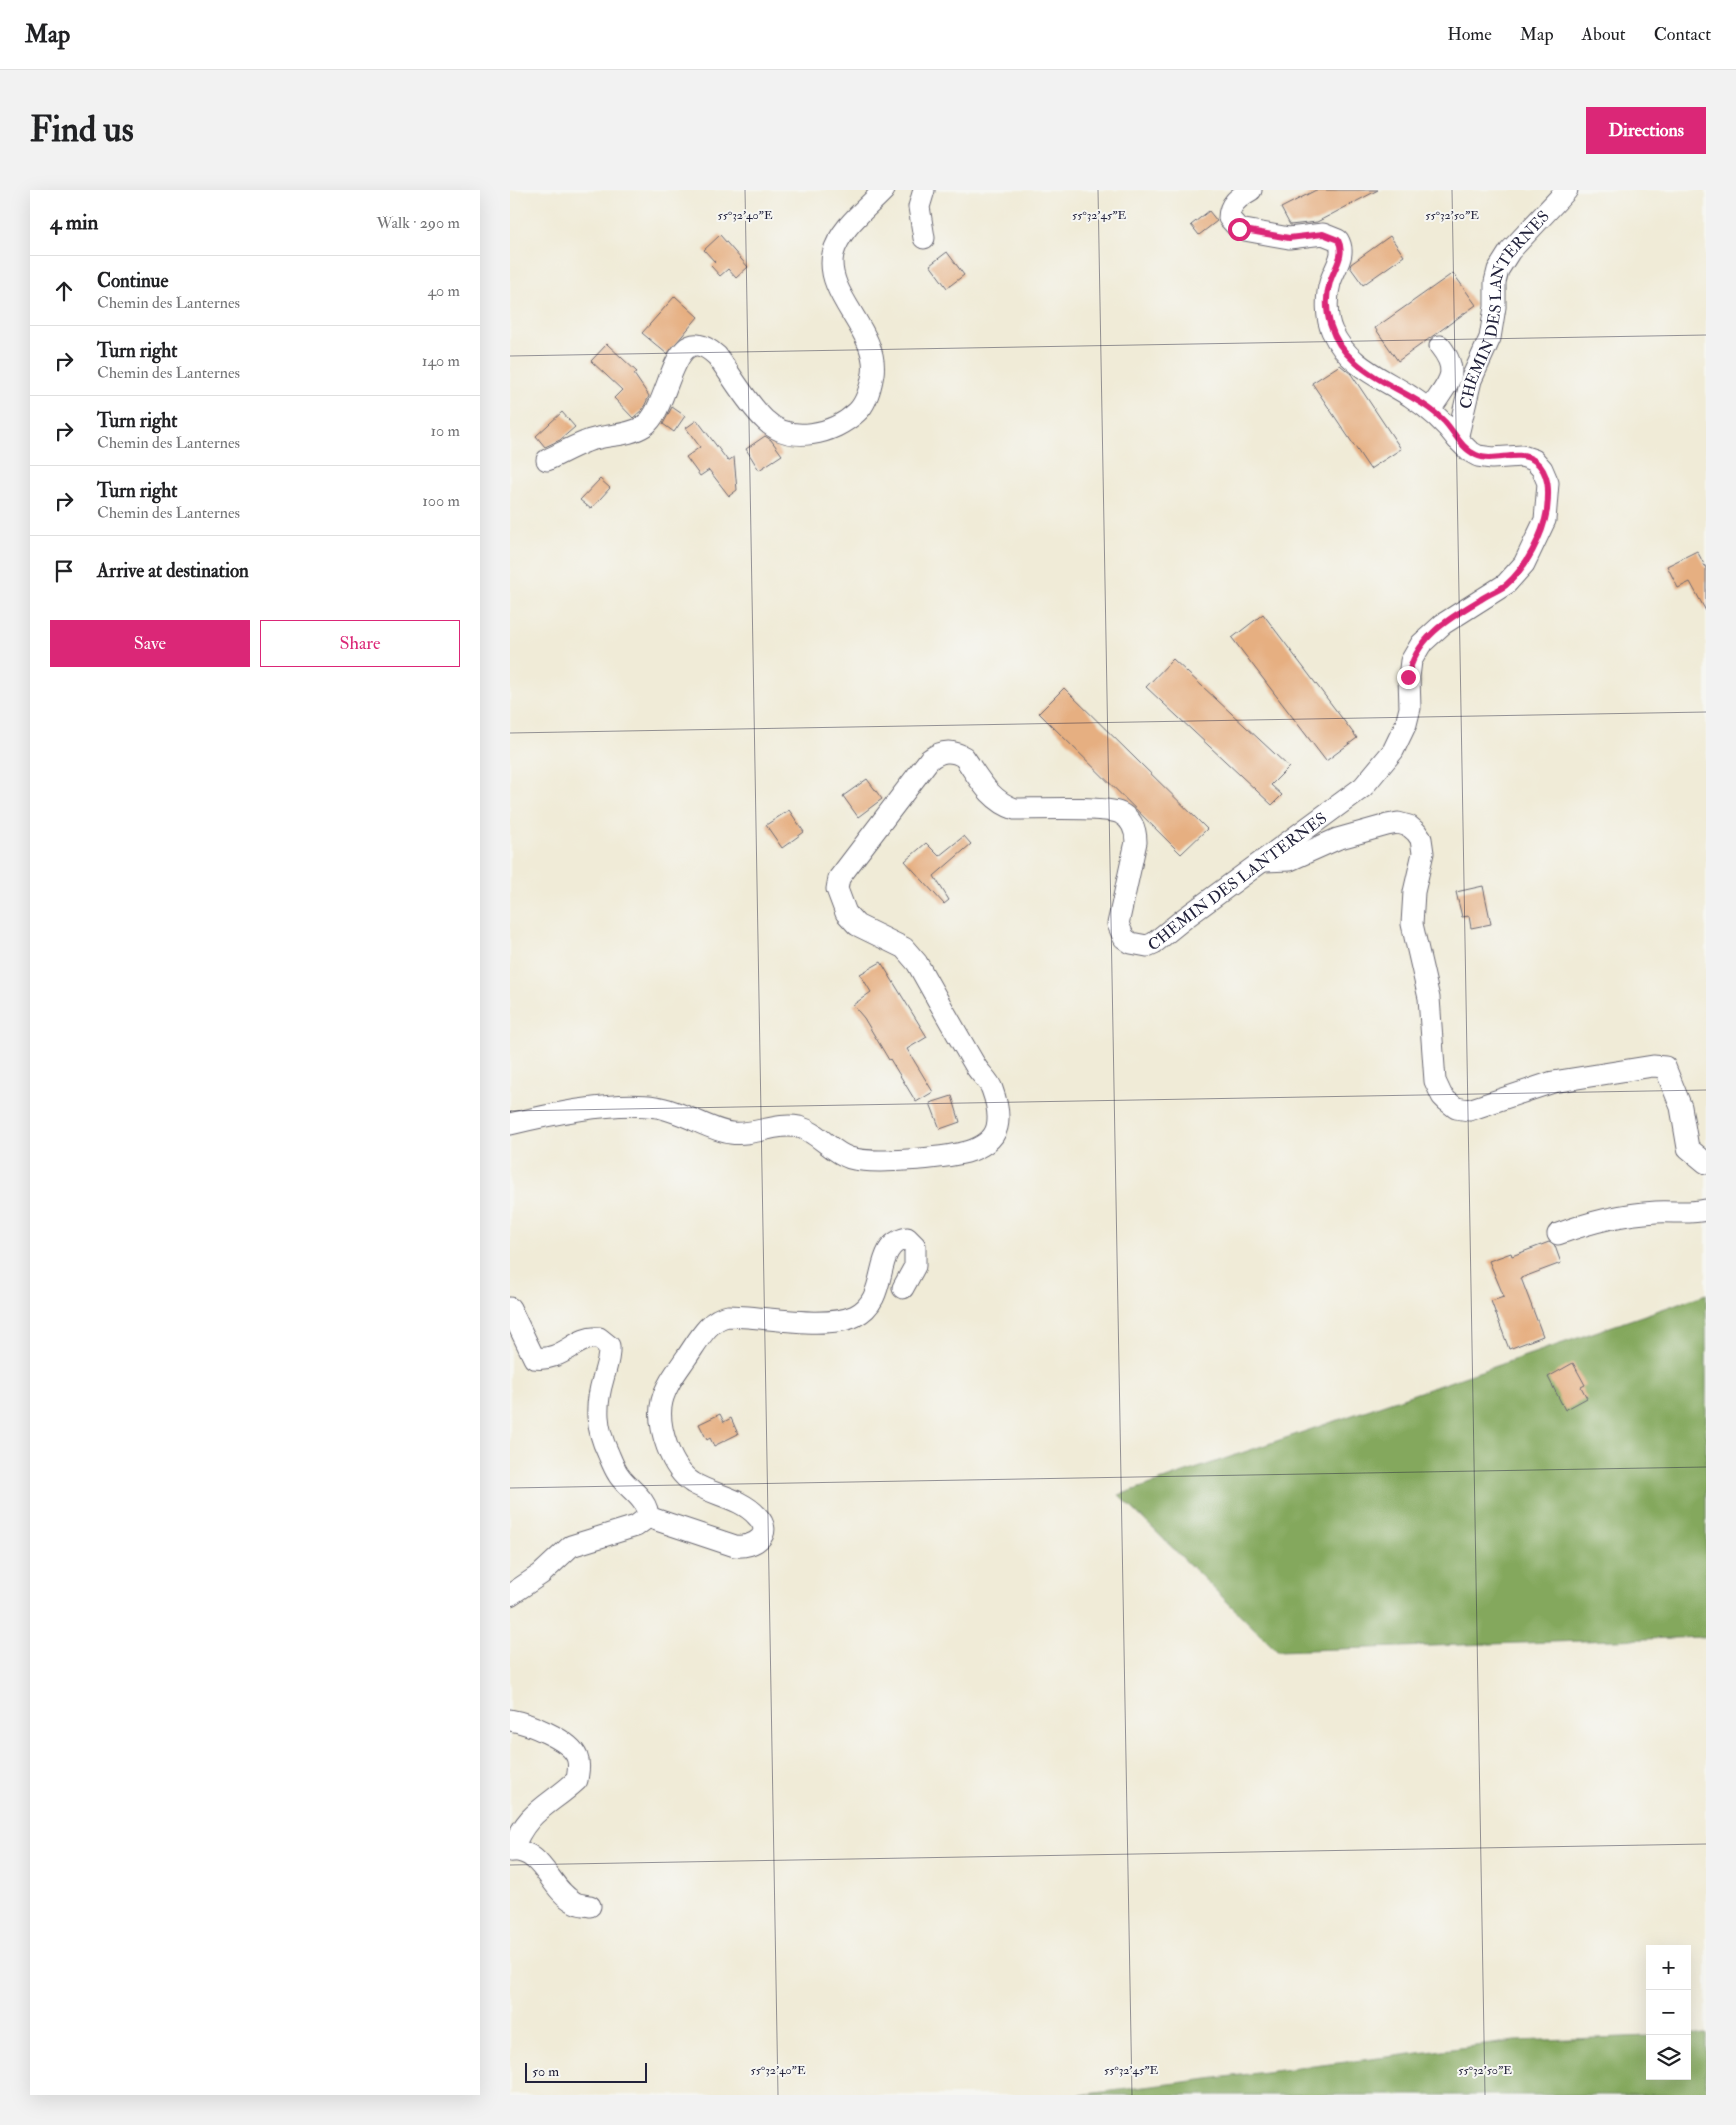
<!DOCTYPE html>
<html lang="en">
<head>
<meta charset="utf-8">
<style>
	:root { --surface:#fff; --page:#f2f2f2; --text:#202124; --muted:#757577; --line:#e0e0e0; --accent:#db2777 }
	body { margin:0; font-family:"IM FELL Double Pica",serif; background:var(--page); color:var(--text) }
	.controls { position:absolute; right:15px; bottom:15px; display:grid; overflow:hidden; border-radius:0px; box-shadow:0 5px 20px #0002 }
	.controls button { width:45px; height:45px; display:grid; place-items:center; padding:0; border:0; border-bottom:1px solid var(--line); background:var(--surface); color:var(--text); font:25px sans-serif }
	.scale { position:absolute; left:15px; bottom:12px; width:122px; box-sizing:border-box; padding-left:5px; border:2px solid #22223b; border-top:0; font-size:14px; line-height:18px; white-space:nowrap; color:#22223b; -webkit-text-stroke:4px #f6f6f2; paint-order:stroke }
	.stop { position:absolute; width:15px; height:15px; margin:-11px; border:4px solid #db2777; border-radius:50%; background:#fff }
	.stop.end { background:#db2777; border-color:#fff; box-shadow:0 1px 5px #0008 }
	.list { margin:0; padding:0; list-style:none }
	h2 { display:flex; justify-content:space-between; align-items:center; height:65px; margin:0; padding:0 20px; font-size:21px }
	h2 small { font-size:16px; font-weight:400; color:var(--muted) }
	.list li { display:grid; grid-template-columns:32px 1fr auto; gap:15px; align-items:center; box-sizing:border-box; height:70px; padding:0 20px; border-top:1px solid var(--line) }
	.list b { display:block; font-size:19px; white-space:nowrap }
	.list p { margin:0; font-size:16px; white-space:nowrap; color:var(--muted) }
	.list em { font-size:16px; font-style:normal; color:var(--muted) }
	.actions { display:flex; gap:10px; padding:15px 20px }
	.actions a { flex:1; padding:11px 0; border:1px solid var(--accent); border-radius:0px; text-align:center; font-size:18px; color:var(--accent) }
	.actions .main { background:var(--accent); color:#fff }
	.icon { flex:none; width:28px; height:28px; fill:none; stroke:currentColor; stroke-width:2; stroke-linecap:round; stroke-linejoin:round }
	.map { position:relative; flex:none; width:1196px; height:1905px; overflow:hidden; border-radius:0px }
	header { display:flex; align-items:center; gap:30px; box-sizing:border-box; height:70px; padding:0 25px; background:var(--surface); border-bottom:1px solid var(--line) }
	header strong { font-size:24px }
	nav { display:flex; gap:28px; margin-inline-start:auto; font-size:18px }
	.intro { display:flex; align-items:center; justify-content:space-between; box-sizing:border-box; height:120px; padding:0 30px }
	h1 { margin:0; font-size:35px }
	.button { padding:12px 22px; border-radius:0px; background:var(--accent); color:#fff; font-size:18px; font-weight:700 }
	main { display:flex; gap:30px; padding:0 30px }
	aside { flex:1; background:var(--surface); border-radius:0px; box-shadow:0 5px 20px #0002 }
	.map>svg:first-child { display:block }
	.forest { fill:#84a85d; stroke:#53654c }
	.building { fill:#e6af81 }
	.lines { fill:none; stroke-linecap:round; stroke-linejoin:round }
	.minor-casing { stroke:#6a6872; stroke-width:23 }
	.minor { stroke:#fff; stroke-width:21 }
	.route { stroke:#db2777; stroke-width:6 }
	.ticks { fill:none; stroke:#22223b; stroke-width:1; stroke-opacity:0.45 }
	.labels { text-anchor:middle; stroke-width:4; stroke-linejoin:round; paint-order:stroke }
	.street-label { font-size:16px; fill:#22223b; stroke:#f6f6f2 }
	.ticks-label { font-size:12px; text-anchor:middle; fill:#22223b; stroke:#f6f6f2; stroke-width:4; stroke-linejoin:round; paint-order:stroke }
</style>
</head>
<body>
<header>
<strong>Map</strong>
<nav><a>Home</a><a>Map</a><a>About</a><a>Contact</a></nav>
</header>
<div class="intro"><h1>Find us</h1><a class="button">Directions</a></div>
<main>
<aside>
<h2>4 min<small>Walk · 290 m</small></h2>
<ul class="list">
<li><svg class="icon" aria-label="ahead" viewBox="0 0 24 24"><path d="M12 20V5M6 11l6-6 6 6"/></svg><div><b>Continue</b><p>Chemin des Lanternes</p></div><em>40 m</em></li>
<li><svg class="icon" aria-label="right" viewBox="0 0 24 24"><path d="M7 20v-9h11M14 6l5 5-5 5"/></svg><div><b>Turn right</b><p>Chemin des Lanternes</p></div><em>140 m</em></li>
<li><svg class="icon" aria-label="right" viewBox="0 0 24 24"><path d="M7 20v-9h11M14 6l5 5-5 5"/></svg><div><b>Turn right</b><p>Chemin des Lanternes</p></div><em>10 m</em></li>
<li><svg class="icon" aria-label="right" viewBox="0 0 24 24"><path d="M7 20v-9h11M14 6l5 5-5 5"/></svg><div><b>Turn right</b><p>Chemin des Lanternes</p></div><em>100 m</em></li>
<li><svg class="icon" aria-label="arrive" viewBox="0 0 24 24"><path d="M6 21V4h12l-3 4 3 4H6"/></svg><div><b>Arrive at destination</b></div></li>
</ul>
<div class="actions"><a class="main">Save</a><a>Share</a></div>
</aside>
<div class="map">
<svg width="1196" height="1905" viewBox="0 0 1196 1905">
	<rect width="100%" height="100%" fill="#f6f6f2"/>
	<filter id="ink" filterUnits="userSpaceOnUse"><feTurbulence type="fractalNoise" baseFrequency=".02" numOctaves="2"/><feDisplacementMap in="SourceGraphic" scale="10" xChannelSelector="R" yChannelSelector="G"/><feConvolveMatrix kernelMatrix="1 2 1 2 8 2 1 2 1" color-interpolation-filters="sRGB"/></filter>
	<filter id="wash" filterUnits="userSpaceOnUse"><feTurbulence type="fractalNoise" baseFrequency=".0096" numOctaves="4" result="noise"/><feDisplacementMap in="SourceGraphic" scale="20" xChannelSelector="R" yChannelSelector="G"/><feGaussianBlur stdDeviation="1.12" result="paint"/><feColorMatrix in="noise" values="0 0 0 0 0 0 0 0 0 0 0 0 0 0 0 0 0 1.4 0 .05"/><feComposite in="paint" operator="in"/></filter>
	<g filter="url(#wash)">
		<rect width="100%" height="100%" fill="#f0ebd7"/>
		<g class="forest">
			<path d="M 1196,1104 L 1196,1447 L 767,1461 L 609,1305 Z"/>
			<path d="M 1196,1844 L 1196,1905 L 569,1905 L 1006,1851 L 1140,1846 L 1140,1886 L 1177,1886 L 1177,1845 Z"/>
		</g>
		<g id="blocks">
			<g class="building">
				<path d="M 806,0 L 868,0 L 807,32 L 780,35 L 771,18 Z"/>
				<path d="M 699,21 L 707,31 L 689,45 L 681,35 Z"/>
				<path d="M 210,45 L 238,77 L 226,88 L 218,79 L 210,86 L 201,76 L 205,72 L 194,60 Z"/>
				<path d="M 880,46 L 894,66 L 853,95 L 840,77 L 841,74 Z"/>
				<path d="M 437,62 L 454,85 L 437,98 L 420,75 Z"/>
				<path d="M 943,83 L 966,115 L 888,171 L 865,138 Z"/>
				<path d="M 165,106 L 188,127 L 157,164 L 132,143 Z"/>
				<path d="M 97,154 L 127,182 L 124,184 L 139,206 L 133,219 L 123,228 L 104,208 L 112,200 L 81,171 Z"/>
				<path d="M 830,175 L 841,184 L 891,259 L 860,279 L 802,193 Z"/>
				<path d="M 162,217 L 175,226 L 164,242 L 153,234 Z"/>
				<path d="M 52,222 L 65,237 L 50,250 L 35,257 L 26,246 Z"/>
				<path d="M 187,230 L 218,271 L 224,267 L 227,300 L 219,306 L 199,280 L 190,286 L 176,267 L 190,257 L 176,238 Z"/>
				<path d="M 255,246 L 261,250 L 272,265 L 249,280 L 236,259 Z"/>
				<path d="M 90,289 L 100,298 L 81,319 L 70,310 Z"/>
				<path d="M 1187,361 L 1196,378 L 1196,421 L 1180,392 L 1168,398 L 1157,376 Z"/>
				<path d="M 753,424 L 847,548 L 816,571 L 722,448 Z"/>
				<path d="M 663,469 L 779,577 L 761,595 L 772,605 L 762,615 L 636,497 Z"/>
				<path d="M 554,498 L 697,639 L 671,664 L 529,523 Z"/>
				<path d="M 357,589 L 372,609 L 348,627 L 333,606 Z"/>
				<path d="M 279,620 L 294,642 L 272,658 L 256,635 Z"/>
				<path d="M 454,646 L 461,654 L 424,686 L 439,710 L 434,714 L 395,671 L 416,653 L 429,666 Z"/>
				<path d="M 973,696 L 981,734 L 961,738 L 959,726 L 952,727 L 946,702 Z"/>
				<path d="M 371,772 L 417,847 L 397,859 L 423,902 L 406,912 L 380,869 L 379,870 L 354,828 L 343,815 L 361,802 L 350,784 Z"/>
				<path d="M 442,906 L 450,932 L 430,939 L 420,913 Z"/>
				<path d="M 1039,1052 L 1045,1056 L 1051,1073 L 1011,1088 L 1033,1146 L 999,1159 L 981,1111 L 994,1107 L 979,1071 L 1001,1063 L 1002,1066 Z"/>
				<path d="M 1063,1173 L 1075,1195 L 1071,1197 L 1077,1208 L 1055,1220 L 1038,1187 Z"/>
				<path d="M 210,1224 L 214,1232 L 221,1228 L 228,1244 L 204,1256 L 200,1248 L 197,1250 L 189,1234 Z"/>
			</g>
		</g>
	</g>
	<g filter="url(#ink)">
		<use href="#blocks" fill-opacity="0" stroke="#6a6872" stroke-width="1"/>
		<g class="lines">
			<defs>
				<g id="minor">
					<path d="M 414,0 L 409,17 L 414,48"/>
					<path d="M 741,0 C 729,7 719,14 719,28 L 729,39 L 779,48 L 813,44 L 828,50 C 837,65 824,78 820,93 C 816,107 816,128 822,141 C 838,176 870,187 900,206 C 918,218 934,231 947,249"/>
					<path d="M 920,220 C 937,193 952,184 930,156"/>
					<path d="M 37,270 C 50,264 62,257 75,252 C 94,244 117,247 134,236 C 162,217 161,123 207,166 C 222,186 236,212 255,230 C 280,255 324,244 347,222 C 356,214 361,196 363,184 C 369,141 314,105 323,64 C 329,39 357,18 374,0"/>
					<path d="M 754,671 L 780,670 L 827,649 L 877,635 L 888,633 L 899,636 L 906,642 L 911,649 L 913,663 L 904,702 L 902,734 L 919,808 L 925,891 L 932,906 L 937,911 L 946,918 L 959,920 L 1043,892 L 1143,876 L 1155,877 L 1171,917 L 1178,958 L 1196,973"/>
					<path id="s1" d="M 0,934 C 41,924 105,910 146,917 C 173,921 198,940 221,943 C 244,946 267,932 289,937 C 308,942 321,962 340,968 C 363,975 433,968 457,962 C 470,958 484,950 487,937 C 490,925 486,910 482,899 C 479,890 469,883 465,875 C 445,841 426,807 407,773 L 394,758 L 347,735 L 336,723 L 327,699 L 329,688 L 419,570 C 430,561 441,559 454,567 C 469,588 480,611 505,619 C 526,619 594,616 610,623 C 622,629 626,640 626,652 L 608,734 L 614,748 L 621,753 L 637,756 L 644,753 L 675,728 L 853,597 L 883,561 L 896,534 L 900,518 L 899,487 L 901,471 L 911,454 L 933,434 L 996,394 L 1014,374 L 1035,330 L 1038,293 L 1032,279 L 1024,270 L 1012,266 L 982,268 L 968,266 L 959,261 L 947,249 L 961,190 L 980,148 L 985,117 L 985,92 L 988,80 L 1000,61 L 1057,0"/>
					<path d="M 1048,1044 C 1080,1032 1111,1024 1146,1022 C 1163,1021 1179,1024 1196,1020"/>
					<path d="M 0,1118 L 24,1168 C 54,1172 66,1145 89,1148 L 99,1156 C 100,1168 96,1177 93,1189 C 85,1216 86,1238 98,1263 C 101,1270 104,1278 108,1284 C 117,1299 138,1308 138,1327 L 126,1336 L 61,1356 L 31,1384 L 0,1405"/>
					<path d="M 138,1327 L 225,1356 C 244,1358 265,1344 247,1326 C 231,1308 203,1305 183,1293 C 161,1279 146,1236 152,1211 C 156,1195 167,1181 176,1168 C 187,1153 198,1129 218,1126 C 252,1126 315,1140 345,1126 C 382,1108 360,1055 397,1048 L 405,1056 L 405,1076 L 393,1098"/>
					<path d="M 0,1530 C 17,1533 60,1549 67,1567 C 70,1574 68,1583 67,1590 C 38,1617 17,1620 2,1661"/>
					<path d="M 0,1661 C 33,1658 39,1699 64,1712 C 68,1715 75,1715 80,1716"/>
				</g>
			</defs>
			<use href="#minor" class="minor-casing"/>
			<use href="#minor" class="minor"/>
		</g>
	</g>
	<g class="lines" filter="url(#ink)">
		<path class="route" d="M 729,39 L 779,48 L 813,44 L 828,50 C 836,65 824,78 820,92 C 811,120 822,152 844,171 C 871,196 909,205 935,232 C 945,243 951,258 966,265 C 984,274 1007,258 1025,271 C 1040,283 1039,302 1037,320 C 1033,345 1016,378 996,395 C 988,401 978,404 970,410 C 938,429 905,448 898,487"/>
	</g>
	<path class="ticks" d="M 235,0 L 268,1905M 588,0 L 622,1905M 942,0 L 975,1905M 0,166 L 1196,145M 0,543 L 1196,522M 0,921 L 1196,900M 0,1298 L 1196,1277M 0,1675 L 1196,1654"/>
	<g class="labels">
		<g class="street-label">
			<text dy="6" stroke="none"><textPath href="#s1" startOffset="2249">CHEMIN DES LANTERNES</textPath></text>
			<text dy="6" stroke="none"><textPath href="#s1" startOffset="1462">CHEMIN DES LANTERNES</textPath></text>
		</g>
	</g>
	<g class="ticks-label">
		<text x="235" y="29">55°32'40"E</text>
		<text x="589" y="29">55°32'45"E</text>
		<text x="942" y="29">55°32'50"E</text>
		<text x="268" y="1884">55°32'40"E</text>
		<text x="621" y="1884">55°32'45"E</text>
		<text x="975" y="1884">55°32'50"E</text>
	</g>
</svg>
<div class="controls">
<button>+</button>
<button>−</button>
<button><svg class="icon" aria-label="layers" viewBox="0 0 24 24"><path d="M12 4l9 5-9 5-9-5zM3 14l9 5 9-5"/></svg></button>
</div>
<div class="scale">50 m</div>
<div class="stop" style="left:729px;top:39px"></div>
<div class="stop end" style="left:898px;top:487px"></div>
</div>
</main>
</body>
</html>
